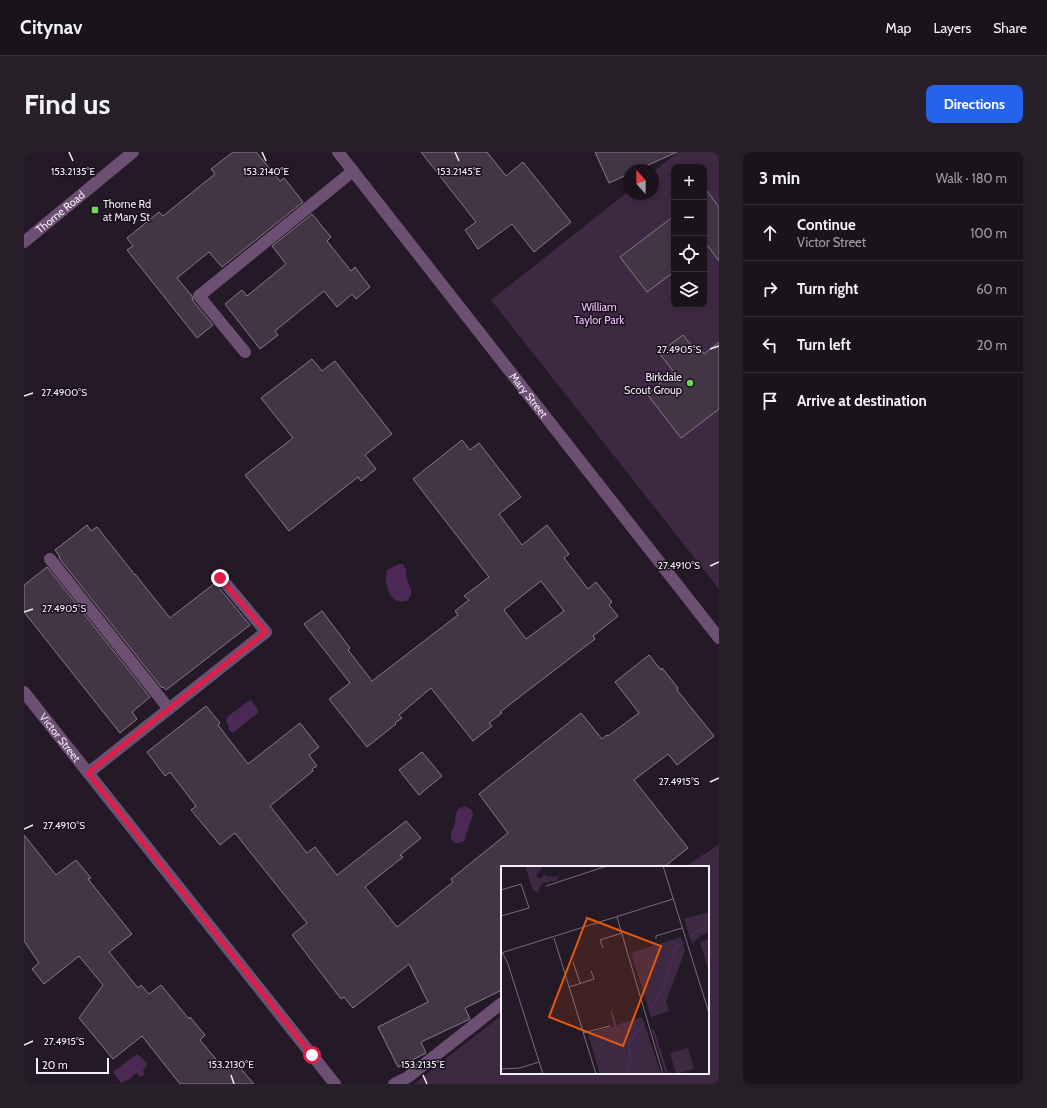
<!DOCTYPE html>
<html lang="en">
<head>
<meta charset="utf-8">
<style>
	:root { --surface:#1b131c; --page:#282029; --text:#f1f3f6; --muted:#a09ea3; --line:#39323b; --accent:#2563eb }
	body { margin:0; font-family:Cabin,sans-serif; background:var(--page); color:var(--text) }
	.controls { position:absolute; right:12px; top:12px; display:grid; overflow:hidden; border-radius:8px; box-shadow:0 2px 6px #0003 }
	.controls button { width:36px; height:36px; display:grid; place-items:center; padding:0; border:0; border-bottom:1px solid var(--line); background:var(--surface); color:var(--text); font:20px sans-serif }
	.compass { position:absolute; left:599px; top:12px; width:36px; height:36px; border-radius:50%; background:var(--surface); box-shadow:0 2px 6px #0003; rotate:339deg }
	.scale { position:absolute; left:12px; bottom:10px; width:73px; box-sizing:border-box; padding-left:4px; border:2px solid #f5edf7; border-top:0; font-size:11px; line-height:14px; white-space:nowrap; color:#f5edf7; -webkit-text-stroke:3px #1a101d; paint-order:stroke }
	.stop { position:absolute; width:12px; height:12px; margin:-9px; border:3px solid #e11d48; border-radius:50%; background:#fff }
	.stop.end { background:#e11d48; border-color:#fff; box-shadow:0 1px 4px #0008 }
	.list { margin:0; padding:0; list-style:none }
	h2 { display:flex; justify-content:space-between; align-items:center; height:52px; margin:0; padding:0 16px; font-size:17px }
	h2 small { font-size:13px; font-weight:400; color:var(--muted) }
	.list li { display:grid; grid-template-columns:26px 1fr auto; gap:12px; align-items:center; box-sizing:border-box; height:56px; padding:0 16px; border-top:1px solid var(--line) }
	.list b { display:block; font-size:15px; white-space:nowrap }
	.list p { margin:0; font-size:13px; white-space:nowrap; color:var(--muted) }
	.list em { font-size:13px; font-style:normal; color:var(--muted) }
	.icon { flex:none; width:22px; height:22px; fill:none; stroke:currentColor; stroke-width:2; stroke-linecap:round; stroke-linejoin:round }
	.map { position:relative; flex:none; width:695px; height:932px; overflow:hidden; border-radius:8px }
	header { display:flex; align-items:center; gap:24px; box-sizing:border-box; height:56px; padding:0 20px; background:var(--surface); border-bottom:1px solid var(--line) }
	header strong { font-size:19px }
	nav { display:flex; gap:22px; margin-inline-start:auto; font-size:14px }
	.intro { display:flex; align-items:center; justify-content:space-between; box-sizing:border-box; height:96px; padding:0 24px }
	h1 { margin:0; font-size:28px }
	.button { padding:10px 18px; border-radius:8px; background:var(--accent); color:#fff; font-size:14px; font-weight:700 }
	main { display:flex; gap:24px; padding:0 24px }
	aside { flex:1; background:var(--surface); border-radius:8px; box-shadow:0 2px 6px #0003 }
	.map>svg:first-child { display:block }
	.green { fill:#3e2943; fill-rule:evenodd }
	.water { fill:#4c2854 }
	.building { fill:#423644; stroke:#877a8a; fill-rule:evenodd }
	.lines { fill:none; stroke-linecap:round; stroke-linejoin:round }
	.minor { stroke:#6c4f73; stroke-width:12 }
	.route { stroke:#e11d48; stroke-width:5 }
	.ticks { fill:none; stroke:#f5edf7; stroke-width:1.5 }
	.poi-dot { fill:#73d25c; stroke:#1a101d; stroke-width:1.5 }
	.labels { text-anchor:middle; stroke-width:3; stroke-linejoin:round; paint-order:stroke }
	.poi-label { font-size:11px; fill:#f5edf7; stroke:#1a101d; text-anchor:start }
	.street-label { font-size:11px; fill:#f5edf7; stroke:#1a101d }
	.park-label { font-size:11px; fill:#f2c3fd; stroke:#1a101d }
	.inset-river { fill:none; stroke:#4c2854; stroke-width:2 }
	.inset-road { fill:none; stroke:#786e7a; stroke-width:1 }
	.view { fill:#e8590c; fill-opacity:0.15; stroke:#e8590c; stroke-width:2 }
	.inset-edge { fill:none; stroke:#f5edf7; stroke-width:2 }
	.ticks-label { font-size:10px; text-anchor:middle; fill:#f5edf7; stroke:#1a101d; stroke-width:3; stroke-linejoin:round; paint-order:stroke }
</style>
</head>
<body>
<header>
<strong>Citynav</strong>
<nav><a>Map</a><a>Layers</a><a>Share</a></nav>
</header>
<div class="intro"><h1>Find us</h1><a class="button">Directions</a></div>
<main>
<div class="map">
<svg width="695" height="932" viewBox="0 0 695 932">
	<rect width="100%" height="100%" fill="#241926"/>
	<g class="green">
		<path d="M 654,0 L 695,0 L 695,437 L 467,148 L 605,39 L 605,42 L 629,42 L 629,20 ZM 650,15 L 680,15 L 680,153 L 650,153 Z"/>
		<path d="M 695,692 L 695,932 L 390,932 L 478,863 L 478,921 L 684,921 L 684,715 L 661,715 Z"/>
	</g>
	<g class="water">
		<path d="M 375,412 L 379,412 L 382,417 L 383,428 L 387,437 L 387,443 L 383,449 C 380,449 377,450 374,449 C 363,445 360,428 363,418 Z"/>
		<path d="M 227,548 L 234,558 L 234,561 L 210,580 L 207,580 L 204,577 L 205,574 L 202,569 L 203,565 L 223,550 Z"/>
		<path d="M 441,654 L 448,658 L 449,663 L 440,689 L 435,691 L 431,691 L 427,687 L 427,680 C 434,670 429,666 434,657 Z"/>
		<path d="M 113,902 L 116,904 L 123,912 L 122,915 L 119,918 L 121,922 L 117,925 L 112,921 L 106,927 L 97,931 L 89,920 Z"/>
	</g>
	<g class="building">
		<path d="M 209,0 L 232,0 L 256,29 L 260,26 L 279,50 L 198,115 L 185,100 L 153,126 L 168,144 L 169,149 L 189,173 L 173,186 L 103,98 L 109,94 L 103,86 L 135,60 L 139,64 L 191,22 L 187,17 Z"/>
		<path d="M 397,0 L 463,0 L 482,24 L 499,10 L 547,70 L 510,100 L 488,72 L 454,97 L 441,78 L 452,70 Z"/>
		<path d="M 571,0 L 653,0 L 613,18 L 605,18 L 605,22 L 585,31 Z"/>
		<path d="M 680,35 L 695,55 L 695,109 L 684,94 L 683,94 L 680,91 Z"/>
		<path d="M 288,62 L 307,85 L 303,89 L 327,119 L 331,115 L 346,135 L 332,147 L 328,142 L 313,155 L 300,139 L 251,179 L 254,183 L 236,197 L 201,152 L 218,138 L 223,144 L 262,112 L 248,94 Z"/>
		<path d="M 650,64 L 650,120 L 623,140 L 596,105 Z"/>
		<path d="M 659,183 L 674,202 L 678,199 L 680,202 L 695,190 L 695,257 L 657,286 L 623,242 L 650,220 L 635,201 Z"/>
		<path d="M 288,207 L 298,219 L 311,209 L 368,282 L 341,303 L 352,317 L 337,329 L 334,325 L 265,379 L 221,323 L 269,286 L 237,246 Z"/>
		<path d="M 438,288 L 446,298 L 455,291 L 497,345 L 475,362 L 498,393 L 523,373 L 545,402 L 540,406 L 564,437 L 572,430 L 588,450 L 585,453 L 594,464 L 569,484 L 571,487 L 476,560 L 478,561 L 465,571 L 468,574 L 449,589 L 407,536 L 375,563 L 378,566 L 371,571 L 372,572 L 343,595 L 305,547 L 326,531 L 280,472 L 298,459 L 326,496 L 324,498 L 348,529 L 434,463 L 431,459 L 445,448 L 440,444 L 465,425 L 389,327 ZM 517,429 L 540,459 L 502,487 L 480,458 Z"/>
		<path d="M 63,373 L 67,379 L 73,375 L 111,423 L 111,422 L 146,466 L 191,431 L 226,473 L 142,538 L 139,535 L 138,536 L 35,406 L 36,405 L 31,398 Z"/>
		<path d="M 23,415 L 126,545 L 108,560 L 113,567 L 96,581 L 0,460 L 0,433 Z"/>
		<path d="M 625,503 L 637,518 L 638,516 L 654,536 L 653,538 L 690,584 L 653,613 L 644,602 L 610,628 L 664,696 L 640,715 L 478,715 L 478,838 L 441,856 L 446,867 L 397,890 L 402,901 L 374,915 L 354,875 L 404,850 L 385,812 L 329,856 L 320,845 L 317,847 L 268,783 L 283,771 L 211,681 L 196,693 L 167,658 L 172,654 L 146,620 L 141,624 L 123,600 L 182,554 L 196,571 L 194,573 L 224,612 L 276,571 L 295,595 L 285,603 L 293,614 L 288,617 L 289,619 L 246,654 L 283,701 L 291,695 L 313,723 L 382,669 L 397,686 L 376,703 L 379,705 L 341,735 L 373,775 L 429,730 L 427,727 L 484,681 L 455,642 L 557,561 L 578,587 L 583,583 L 584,584 L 615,561 L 591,530 Z"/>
		<path d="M 398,600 L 418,624 L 395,643 L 375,618 Z"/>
		<path d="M 0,683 L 32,723 L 52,708 L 67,726 L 64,727 L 108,782 L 85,800 L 114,836 L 117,833 L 125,842 L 137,833 L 165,867 L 166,865 L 181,883 L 176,888 L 201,918 L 211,910 L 230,932 L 156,932 L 118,884 L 89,907 L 55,866 L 79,833 L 55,804 L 20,832 L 8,817 L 15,811 L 0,789 Z"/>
	</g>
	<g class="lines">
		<g class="minor">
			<path id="s1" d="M 314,0 L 695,486"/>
			<path id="s2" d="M 0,90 L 109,0"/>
			<path d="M 221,200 L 175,144 L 329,19"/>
			<path d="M 26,407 L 145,557"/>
			<path id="s3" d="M 0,540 L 311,932"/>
			<path d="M 64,621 L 242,480 L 197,426"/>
			<path d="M 370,932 L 384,925 L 478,851"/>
		</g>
	</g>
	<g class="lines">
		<path class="route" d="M 196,426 L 242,480 L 64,621 L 288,903"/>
	</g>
	<path class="ticks" d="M 45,0 L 49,9M 238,0 L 242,9M 431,0 L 435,9M 686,197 L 695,194M 0,244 L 9,241M 686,414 L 695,410M 0,460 L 9,457M 686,630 L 695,626M 0,677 L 9,673M 0,893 L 9,889M 207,923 L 210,932M 399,923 L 403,932"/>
	<g class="poi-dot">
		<rect x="67" y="54" width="8" height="8" rx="2"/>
		<circle cx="666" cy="231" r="4"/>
	</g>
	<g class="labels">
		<g class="poi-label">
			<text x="79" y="56">Thorne Rd<tspan x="79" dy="13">at Mary St</tspan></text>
			<text x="658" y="229" text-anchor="end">Birkdale<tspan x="658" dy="13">Scout Group</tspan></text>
		</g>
		<g class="street-label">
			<text dy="4" stroke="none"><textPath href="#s2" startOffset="47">Thorne Road</textPath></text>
			<text dy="4" stroke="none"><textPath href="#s1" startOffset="309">Mary Street</textPath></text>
			<text dy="4" stroke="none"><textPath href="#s3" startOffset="58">Victor Street</textPath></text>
		</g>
		<g class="park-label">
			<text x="575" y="159">William<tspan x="575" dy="13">Taylor Park</tspan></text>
		</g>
	</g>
	<g transform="translate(477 714)">
		<rect width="208" height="208" fill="#241926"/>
		<path d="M 24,0 L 42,0 L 35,10 L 40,13 L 43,8 L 48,11 L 59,10 L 54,15 L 42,17 L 36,27 L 32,24 ZM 208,46 L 208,66 L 200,69 L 191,78 L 183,53 ZM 180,71 L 184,85 L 165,135 L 168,145 L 150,151 L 130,87 ZM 208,73 L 208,106 L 199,76 ZM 141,151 L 160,208 L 99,208 L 87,168 ZM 187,182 L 193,203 L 175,208 L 169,187 Z" fill="#3e2943"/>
		<path class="inset-river" d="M 189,72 L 197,64 L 208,60M 149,143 L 164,120 L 171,91 L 176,80 L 183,76M 110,145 L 116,165M 152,164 L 166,208M 123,208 L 130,194 L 128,181 L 130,174 L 143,156"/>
		<path class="inset-road" d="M 162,0 L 208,147M 45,20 L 106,0M 0,24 L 20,18 L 28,42 L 0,50M 116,51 L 162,208M 53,72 L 95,208M 155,73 L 155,70 L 181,62M 102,82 L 99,74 L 121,67M 0,84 L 7,98 L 42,208M 0,87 L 172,33M 72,96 L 79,117M 68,121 L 93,113 L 90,105M 82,167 L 109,160M 0,203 L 19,202 L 38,196"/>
		<path class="view" d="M 86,52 L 160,80 L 122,180 L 48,151 Z"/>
		<rect width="208" height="208" class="inset-edge"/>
	</g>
	<g class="ticks-label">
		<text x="49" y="23">153.2135°E</text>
		<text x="242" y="23">153.2140°E</text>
		<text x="435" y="23">153.2145°E</text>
		<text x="655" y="201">27.4905°S</text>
		<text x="40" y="244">27.4900°S</text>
		<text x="655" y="417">27.4910°S</text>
		<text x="40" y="460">27.4905°S</text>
		<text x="655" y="633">27.4915°S</text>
		<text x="40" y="677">27.4910°S</text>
		<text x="40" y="893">27.4915°S</text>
		<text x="207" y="916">153.2130°E</text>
		<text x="399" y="916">153.2135°E</text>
	</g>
</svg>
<div class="controls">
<button>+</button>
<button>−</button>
<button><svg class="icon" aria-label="locate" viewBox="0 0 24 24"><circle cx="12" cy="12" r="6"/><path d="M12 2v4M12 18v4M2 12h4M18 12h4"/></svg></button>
<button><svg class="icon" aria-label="layers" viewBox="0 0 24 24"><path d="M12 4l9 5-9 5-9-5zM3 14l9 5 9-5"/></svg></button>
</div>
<svg class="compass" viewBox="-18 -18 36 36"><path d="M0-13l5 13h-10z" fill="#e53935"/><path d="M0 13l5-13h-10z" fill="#a09ea3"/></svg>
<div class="scale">20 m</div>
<div class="stop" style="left:288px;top:903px"></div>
<div class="stop end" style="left:196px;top:426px"></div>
</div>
<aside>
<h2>3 min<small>Walk · 180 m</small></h2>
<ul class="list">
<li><svg class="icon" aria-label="ahead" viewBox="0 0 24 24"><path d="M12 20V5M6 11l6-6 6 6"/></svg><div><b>Continue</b><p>Victor Street</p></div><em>100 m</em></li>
<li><svg class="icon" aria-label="right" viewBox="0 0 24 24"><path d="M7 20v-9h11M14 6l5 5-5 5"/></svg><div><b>Turn right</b></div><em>60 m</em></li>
<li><svg class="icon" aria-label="left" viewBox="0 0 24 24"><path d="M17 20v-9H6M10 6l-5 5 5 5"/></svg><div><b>Turn left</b></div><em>20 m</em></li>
<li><svg class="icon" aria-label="arrive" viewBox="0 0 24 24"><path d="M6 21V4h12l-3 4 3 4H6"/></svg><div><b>Arrive at destination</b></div></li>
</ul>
</aside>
</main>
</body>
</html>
